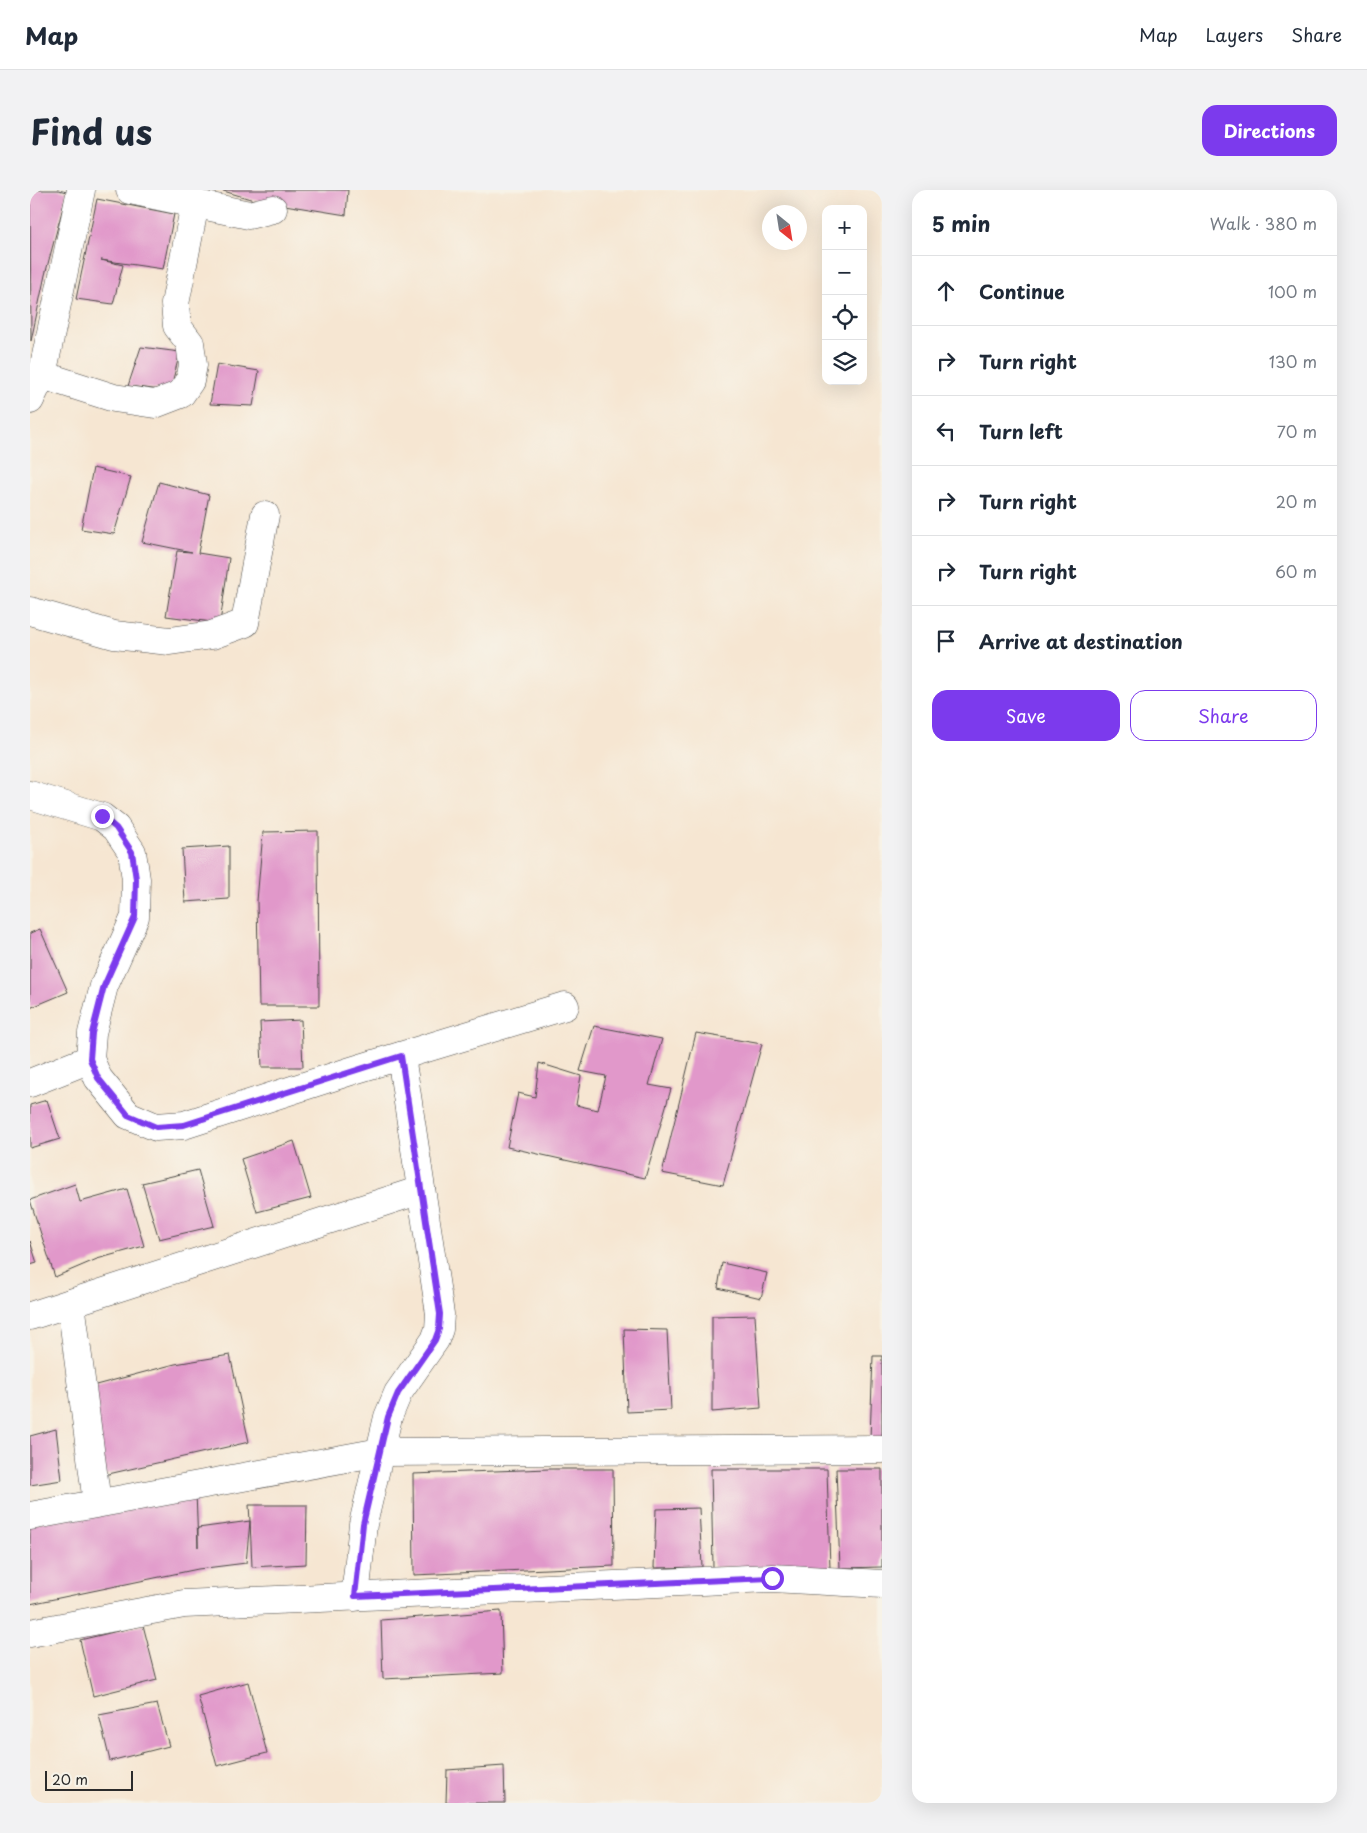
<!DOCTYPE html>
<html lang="en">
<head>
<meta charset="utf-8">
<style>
	:root { --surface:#fff; --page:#f2f2f3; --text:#1f2937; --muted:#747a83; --line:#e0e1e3; --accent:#7c3aed }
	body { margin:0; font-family:"Playpen Sans",sans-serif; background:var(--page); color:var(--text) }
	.controls { position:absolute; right:15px; top:15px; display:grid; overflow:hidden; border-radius:10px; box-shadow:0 5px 20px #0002 }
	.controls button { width:45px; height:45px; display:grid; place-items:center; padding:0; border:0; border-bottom:1px solid var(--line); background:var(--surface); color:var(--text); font:25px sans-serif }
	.compass { position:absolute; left:732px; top:15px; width:45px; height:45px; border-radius:50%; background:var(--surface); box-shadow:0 5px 20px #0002; rotate:150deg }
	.scale { position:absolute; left:15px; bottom:12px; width:88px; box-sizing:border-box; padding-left:5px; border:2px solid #2b2b2b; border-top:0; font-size:14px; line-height:18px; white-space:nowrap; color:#2b2b2b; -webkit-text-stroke:4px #f7f3e8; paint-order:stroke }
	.stop { position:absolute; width:15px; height:15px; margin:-11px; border:4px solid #7c3aed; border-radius:50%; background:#fff }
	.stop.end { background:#7c3aed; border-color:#fff; box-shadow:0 1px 5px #0008 }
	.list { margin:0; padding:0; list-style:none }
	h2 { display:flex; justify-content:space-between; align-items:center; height:65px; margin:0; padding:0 20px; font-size:21px }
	h2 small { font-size:16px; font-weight:400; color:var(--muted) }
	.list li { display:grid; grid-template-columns:32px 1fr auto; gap:15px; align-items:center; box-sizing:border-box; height:70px; padding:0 20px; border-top:1px solid var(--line) }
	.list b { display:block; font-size:19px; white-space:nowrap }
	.list em { font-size:16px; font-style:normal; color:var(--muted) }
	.actions { display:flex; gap:10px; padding:15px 20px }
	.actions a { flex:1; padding:11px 0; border:1px solid var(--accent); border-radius:15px; text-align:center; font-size:18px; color:var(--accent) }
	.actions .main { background:var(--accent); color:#fff }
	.icon { flex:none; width:28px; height:28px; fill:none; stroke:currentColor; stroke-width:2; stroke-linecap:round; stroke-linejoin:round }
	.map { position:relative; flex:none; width:852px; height:1613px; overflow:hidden; border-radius:15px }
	header { display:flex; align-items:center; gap:30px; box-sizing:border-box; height:70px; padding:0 25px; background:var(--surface); border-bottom:1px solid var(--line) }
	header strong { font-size:24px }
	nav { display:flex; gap:28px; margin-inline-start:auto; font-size:18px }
	.intro { display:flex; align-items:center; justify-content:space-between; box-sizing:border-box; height:120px; padding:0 30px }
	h1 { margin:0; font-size:35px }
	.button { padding:12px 22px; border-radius:15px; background:var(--accent); color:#fff; font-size:18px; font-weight:700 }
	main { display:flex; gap:30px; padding:0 30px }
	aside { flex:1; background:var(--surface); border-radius:15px; box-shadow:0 5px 20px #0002 }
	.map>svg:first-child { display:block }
	.building { fill:#e198ca }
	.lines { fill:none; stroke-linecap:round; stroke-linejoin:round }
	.street-casing { stroke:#494744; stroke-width:29 }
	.street { stroke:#fff; stroke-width:28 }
	.route { stroke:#7c3aed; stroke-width:6 }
</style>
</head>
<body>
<header>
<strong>Map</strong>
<nav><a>Map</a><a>Layers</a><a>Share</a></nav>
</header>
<div class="intro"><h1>Find us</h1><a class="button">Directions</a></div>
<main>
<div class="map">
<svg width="852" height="1613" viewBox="0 0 852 1613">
	<rect width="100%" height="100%" fill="#f7f3e8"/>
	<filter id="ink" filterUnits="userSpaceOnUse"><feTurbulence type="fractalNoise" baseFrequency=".02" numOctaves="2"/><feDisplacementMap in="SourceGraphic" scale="10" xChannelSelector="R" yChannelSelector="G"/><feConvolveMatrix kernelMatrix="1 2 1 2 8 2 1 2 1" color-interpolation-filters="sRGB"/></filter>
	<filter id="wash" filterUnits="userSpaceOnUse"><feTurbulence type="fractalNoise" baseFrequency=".0096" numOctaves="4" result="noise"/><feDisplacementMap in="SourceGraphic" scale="20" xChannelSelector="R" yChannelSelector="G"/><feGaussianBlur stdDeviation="1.12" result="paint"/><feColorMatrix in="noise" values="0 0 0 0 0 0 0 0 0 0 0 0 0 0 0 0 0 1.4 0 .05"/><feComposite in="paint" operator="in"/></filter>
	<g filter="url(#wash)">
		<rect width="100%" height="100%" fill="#f6e6d2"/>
		<g id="blocks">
			<g class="building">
				<path d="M 0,0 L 28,0 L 37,2 L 15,85 L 1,151 Z"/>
				<path d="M 190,0 L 318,0 L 316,25 L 224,10 Z"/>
				<path d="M 67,9 L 144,24 L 133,79 L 71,70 L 93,75 L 83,114 L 46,109 Z"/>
				<path d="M 111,157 L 150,162 L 140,201 L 98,196 Z"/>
				<path d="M 187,174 L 229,181 L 223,216 L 180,214 Z"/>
				<path d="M 63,278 L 101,287 L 84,344 L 51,339 Z"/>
				<path d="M 129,292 L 179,305 L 168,363 L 199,368 L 190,433 L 136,426 L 147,361 L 162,362 L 112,352 Z"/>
				<path d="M 288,641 L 289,816 L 229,816 L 227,711 L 233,642 Z"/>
				<path d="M 199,656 L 199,709 L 155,712 L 152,659 Z"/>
				<path d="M 10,739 L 38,802 L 0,818 L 0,743 Z"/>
				<path d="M 271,830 L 273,877 L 232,877 L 230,832 Z"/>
				<path d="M 564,836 L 632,849 L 619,895 L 641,899 L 615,988 L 477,957 L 488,903 L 505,907 L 509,873 L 551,886 L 546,915 L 568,920 L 576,886 L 550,881 Z"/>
				<path d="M 666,843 L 732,854 L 693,995 L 632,983 Z"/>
				<path d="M 17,910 L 30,949 L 0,958 L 0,915 Z"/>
				<path d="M 264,951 L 281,1008 L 227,1022 L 211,969 Z"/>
				<path d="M 168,980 L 184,1036 L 129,1049 L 112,993 Z"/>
				<path d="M 45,994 L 50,1012 L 97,999 L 114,1056 L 67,1069 L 25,1087 L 0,1010 Z"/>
				<path d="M 0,1051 L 7,1073 L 0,1075 Z"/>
				<path d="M 692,1073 L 737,1083 L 731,1108 L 688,1098 Z"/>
				<path d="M 725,1125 L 731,1218 L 682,1222 L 682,1126 Z"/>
				<path d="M 594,1139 L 637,1140 L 641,1220 L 597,1222 Z"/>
				<path d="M 200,1165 L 219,1252 L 74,1285 L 62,1196 L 145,1174 Z"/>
				<path d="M 843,1166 L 852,1166 L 852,1248 L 840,1248 Z"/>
				<path d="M 26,1239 L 32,1290 L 0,1295 L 0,1246 Z"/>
				<path d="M 519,1279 L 583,1279 L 584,1376 L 384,1385 L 383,1284 Z"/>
				<path d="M 681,1279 L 797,1279 L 800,1379 L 683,1377 Z"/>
				<path d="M 806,1279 L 852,1279 L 852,1377 L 810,1378 Z"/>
				<path d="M 166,1301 L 168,1357 L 168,1338 L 220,1331 L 219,1315 L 277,1315 L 276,1374 L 222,1377 L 220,1331 L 216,1373 L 168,1379 L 0,1414 L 0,1334 Z"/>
				<path d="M 669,1318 L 672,1377 L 624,1378 L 626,1319 Z"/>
				<path d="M 471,1421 L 473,1483 L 353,1489 L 351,1430 Z"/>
				<path d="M 113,1435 L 127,1490 L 63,1506 L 50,1450 Z"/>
				<path d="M 218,1492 L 237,1563 L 187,1576 L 168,1506 Z"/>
				<path d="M 127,1514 L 139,1556 L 80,1571 L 69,1525 Z"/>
				<path d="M 474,1576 L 475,1613 L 416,1613 L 417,1580 Z"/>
			</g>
		</g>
	</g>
	<g filter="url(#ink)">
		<use href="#blocks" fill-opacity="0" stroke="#494744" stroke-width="1"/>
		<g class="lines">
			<defs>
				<g id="street">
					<path d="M 100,0 L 219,25 L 243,19"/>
					<path d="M 12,185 L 84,208 L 125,214 L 151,204 L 160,191 L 163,175 L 160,153 L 147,136 L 145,114 L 165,14"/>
					<path d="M 0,210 L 12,185 L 51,0"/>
					<path d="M 0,421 L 84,445 L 140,451 L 182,445 L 215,433 L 235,325"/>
					<path d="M 0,605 L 72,627 L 86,638 L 102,662 L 106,689 L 105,727 L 74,796 L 62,843 L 60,869 L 68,888 L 98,925 L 126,937 L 154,935 L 324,880 L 535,816"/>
					<path d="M 0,893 L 60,869"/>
					<path d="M 41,1113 L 67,1313"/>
					<path d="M 0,1126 L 391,1000"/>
					<path d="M 0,1326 L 350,1262 L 852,1259"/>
					<path d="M 325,1407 L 333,1334 L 358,1227 L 368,1203 L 405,1150 L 409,1139 L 410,1124 L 371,866"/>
					<path d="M 0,1443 L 154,1414 L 742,1388 L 852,1394"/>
				</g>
			</defs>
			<use href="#street" class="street-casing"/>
			<use href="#street" class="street"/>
		</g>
	</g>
	<g class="lines" filter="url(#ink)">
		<path class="route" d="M 72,626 L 86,638 L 102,662 L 106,689 L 105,727 L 74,796 L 62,843 L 60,869 L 68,888 L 98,925 L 126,937 L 154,935 L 371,866 L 410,1124 L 409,1139 L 405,1150 L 368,1203 L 358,1227 L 333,1334 L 325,1406 L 742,1388"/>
	</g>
</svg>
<div class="controls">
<button>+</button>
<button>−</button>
<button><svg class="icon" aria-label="locate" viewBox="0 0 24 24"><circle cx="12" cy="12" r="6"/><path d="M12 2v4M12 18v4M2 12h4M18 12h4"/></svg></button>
<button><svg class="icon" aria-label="layers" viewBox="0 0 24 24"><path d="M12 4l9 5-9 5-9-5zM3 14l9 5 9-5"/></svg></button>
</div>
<svg class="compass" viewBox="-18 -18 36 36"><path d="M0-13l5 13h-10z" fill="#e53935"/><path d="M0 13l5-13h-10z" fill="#747a83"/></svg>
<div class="scale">20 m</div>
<div class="stop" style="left:742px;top:1388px"></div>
<div class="stop end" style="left:72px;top:626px"></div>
</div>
<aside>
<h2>5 min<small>Walk · 380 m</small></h2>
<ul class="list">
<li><svg class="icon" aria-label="ahead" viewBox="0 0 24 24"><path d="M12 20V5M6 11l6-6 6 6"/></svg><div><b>Continue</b></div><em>100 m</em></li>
<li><svg class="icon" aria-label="right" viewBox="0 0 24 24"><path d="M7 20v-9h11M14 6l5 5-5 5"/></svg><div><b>Turn right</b></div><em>130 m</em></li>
<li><svg class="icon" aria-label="left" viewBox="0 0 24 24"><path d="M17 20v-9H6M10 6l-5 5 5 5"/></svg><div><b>Turn left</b></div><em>70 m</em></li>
<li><svg class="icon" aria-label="right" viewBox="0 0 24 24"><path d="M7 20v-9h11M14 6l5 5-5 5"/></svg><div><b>Turn right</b></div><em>20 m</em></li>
<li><svg class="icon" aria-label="right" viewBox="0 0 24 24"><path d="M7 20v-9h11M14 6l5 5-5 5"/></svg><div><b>Turn right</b></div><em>60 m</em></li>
<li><svg class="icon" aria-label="arrive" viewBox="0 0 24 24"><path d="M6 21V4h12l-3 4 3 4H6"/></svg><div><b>Arrive at destination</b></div></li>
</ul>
<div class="actions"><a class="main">Save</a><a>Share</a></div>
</aside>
</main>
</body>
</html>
